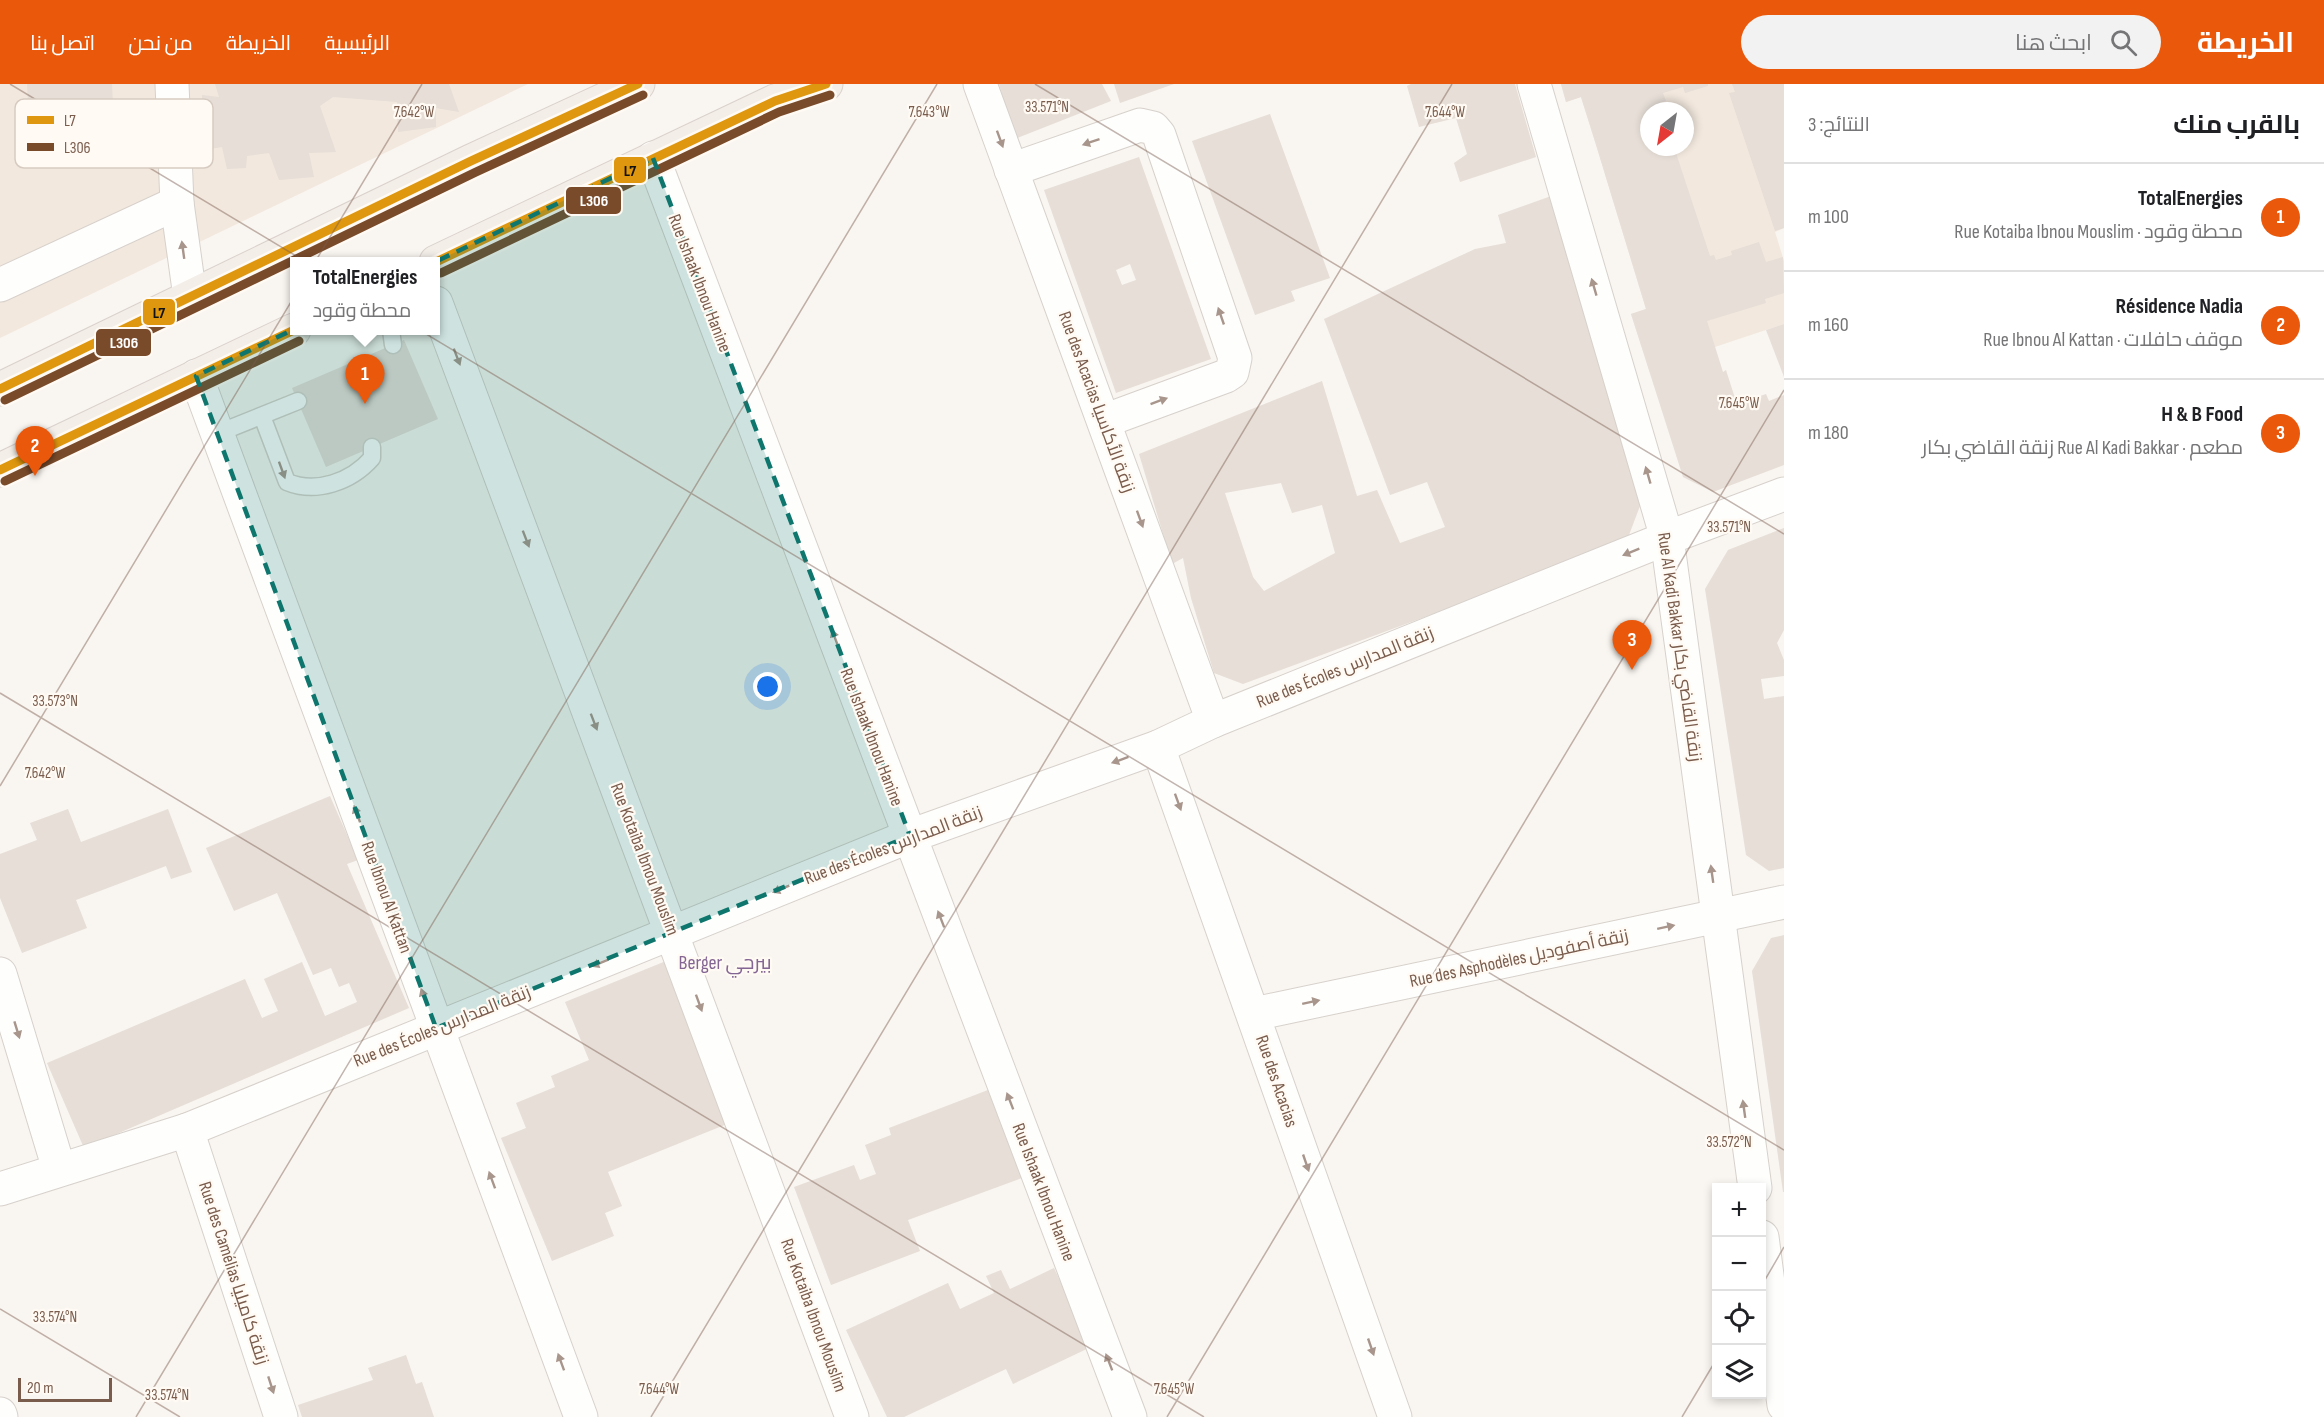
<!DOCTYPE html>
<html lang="ar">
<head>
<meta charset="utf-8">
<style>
	:root { --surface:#fff; --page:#f2f2f2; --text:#202124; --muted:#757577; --line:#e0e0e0; --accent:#ea580c }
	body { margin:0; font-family:"Sofia Sans Condensed",Cairo,sans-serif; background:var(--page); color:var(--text); direction:rtl }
	.controls { position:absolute; right:18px; bottom:18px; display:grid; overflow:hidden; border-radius:0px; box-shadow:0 3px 9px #0003 }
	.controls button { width:54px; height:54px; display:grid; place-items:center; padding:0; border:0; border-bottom:2px solid var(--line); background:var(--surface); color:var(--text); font:30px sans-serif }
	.compass { position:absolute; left:1640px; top:18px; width:54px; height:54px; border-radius:50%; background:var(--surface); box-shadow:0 3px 9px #0003; rotate:211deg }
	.scale { position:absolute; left:18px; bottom:15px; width:94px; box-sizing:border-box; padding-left:6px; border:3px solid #7a5c4d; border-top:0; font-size:16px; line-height:21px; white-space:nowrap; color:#7a5c4d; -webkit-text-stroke:4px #fffaf3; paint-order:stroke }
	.you { position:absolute; left:768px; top:603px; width:21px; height:21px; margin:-15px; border:4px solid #fff; border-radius:50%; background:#1a73e8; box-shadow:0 0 0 9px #1a73e833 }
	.badge { display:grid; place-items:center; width:39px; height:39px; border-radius:50%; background:var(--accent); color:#fff; font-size:20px; font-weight:700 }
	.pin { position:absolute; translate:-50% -50px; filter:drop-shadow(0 2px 3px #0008) }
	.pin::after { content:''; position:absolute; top:32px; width:21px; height:18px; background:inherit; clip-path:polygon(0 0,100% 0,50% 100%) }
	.popup { position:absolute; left:290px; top:173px; width:150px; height:78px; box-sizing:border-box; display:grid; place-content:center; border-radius:0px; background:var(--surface); filter:drop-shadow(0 2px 4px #0005); font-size:20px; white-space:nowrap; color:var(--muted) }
	.popup b { font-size:22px; color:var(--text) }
	.popup::after { content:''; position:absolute; left:50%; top:100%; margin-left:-12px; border:12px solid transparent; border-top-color:var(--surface) }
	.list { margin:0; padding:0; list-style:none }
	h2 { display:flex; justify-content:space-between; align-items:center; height:78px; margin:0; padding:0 24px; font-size:26px }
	h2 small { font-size:20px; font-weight:400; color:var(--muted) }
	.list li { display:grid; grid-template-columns:39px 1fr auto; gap:18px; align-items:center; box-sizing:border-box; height:108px; padding:0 24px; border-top:2px solid var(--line) }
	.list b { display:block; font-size:22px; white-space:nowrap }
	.list p { margin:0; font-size:20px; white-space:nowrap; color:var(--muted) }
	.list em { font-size:20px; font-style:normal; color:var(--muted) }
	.icon { flex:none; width:33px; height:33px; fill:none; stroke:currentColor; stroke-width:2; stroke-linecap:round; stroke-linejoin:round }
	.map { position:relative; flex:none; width:1784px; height:1333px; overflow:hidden; direction:ltr }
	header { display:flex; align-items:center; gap:36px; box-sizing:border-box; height:84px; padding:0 30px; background:var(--accent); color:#fff }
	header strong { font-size:28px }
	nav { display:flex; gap:33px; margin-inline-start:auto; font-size:21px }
	.search { width:420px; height:54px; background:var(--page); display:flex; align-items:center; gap:15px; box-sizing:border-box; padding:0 21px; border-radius:33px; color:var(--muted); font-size:22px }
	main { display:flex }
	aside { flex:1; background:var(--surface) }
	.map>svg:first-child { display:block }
	.residential { fill:#f2e8de; fill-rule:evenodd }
	.building { fill:#e6ded7; fill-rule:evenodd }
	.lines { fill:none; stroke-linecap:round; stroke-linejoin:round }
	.lane-casing { stroke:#d7d1cb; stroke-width:19 }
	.street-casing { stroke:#d7d1cb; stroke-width:35 }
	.primary-casing { stroke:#dad1cc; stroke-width:35 }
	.lane { stroke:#fefefd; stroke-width:16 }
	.street { stroke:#fefefd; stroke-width:33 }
	.primary { stroke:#f3eee8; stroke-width:33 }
	.bus-1-casing { stroke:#fffaf3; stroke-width:14 }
	.bus-2-casing { stroke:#fffaf3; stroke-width:14 }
	.bus-1 { stroke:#de970f; stroke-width:9 }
	.bus-2 { stroke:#7a4b2a; stroke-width:9 }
	.oneway { fill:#a8958b }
	.marked { fill:#0f766e; fill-opacity:0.2; stroke:#0f766e; stroke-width:4.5; stroke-dasharray:12 8; stroke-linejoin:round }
	.ticks { fill:none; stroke:#7a5c4d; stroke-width:1.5; stroke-opacity:0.45 }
	.labels { text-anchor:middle; stroke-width:4.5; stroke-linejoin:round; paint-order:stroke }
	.street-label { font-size:18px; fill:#7a5c4d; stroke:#fffaf3 }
	.neighbourhood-label { font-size:20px; fill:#846695; stroke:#fffaf3 }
	.key { fill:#fffaf3; stroke:#d7cbc1; stroke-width:1.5 }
	.key-label { font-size:16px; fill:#7a5c4d }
	.ticks-label { font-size:15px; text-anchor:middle; fill:#7a5c4d; stroke:#fffaf3; stroke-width:4.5; stroke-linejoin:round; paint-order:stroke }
	.line-badge { stroke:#fffaf3; stroke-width:2 }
	.badge-label { font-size:16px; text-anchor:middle; font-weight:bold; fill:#fff }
	.pale-badge-label { font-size:16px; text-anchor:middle; font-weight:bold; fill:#111 }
</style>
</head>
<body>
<header>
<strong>الخريطة</strong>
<div class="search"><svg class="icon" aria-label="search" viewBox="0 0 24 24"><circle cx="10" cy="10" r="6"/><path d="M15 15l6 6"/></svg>ابحث هنا</div>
<nav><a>الرئيسية</a><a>الخريطة</a><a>من نحن</a><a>اتصل بنا</a></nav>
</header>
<main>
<aside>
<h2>بالقرب منك<small>النتائج: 3</small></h2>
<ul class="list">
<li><span class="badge">1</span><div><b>TotalEnergies</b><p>محطة وقود · Rue Kotaiba Ibnou Mouslim</p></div><em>100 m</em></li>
<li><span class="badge">2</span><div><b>Résidence Nadia</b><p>موقف حافلات · Rue Ibnou Al Kattan</p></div><em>160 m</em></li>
<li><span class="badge">3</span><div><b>H &amp; B Food</b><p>مطعم · Rue Al Kadi Bakkar زنقة القاضي بكار</p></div><em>180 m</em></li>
</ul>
</aside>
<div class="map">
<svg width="1784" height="1333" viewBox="0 0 1784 1333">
	<rect width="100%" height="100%" fill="#f9f5f0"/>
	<g class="residential">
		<path d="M 0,0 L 528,0 L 0,254 Z"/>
		<path d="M 1561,0 L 1784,0 L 1784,144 L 1775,148 L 1784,177 L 1784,240 L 1649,285 L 1631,230 L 1646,225 L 1597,64 L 1581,13 L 1566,18 ZM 1649,27 L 1685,27 L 1685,63 L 1649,63 Z"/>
	</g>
	<g class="building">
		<path d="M 27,0 L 112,0 L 115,66 L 104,66 L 105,82 L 42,84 L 41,73 L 31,73 Z"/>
		<path d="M 215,0 L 449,0 L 459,28 L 436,24 L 436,43 L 398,48 L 397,18 L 333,13 L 320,22 L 336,68 L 309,69 L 314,93 L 279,96 L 269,69 L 247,72 L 246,84 L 227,85 L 222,63 L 204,66 L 202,11 L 219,13 Z"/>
		<path d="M 999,0 L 1102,0 L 1111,17 L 1015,55 Z"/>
		<path d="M 1114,0 L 1174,0 L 1120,19 Z"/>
		<path d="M 1411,0 L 1515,0 L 1536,73 L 1460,98 L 1454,79 L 1467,70 L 1456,34 L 1419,43 L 1407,2 Z"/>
		<path d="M 1561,0 L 1708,0 L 1708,2 L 1685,9 L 1683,3 L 1663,9 L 1666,17 L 1660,19 L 1663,27 L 1649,27 L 1649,63 L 1674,63 L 1710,172 L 1714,171 L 1716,176 L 1732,171 L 1731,167 L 1759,158 L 1766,178 L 1783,173 L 1784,209 L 1765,215 L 1766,219 L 1707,237 L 1723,288 L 1726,286 L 1734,311 L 1746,317 L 1766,310 L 1769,317 L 1784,311 L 1784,381 L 1713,408 L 1683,393 L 1631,230 L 1646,225 L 1597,64 L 1581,13 L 1566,18 Z"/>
		<path d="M 1732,0 L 1784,0 L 1784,144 L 1775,147 L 1729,9 L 1735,8 Z"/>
		<path d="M 1270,30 L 1330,194 L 1291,207 L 1295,217 L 1255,231 L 1192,57 Z"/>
		<path d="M 1139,73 L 1211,275 L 1116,309 L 1044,106 ZM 1130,180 L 1136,196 L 1122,201 L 1116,186 Z"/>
		<path d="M 1554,111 L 1643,414 L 1626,459 L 1243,600 L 1214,589 L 1191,514 L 1183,474 L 1172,480 L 1139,370 L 1322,297 L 1357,412 L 1377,406 L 1400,459 L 1445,443 L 1427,398 L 1390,411 L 1324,235 L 1475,165 L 1506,159 L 1498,131 ZM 1281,399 L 1292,429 L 1322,421 L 1335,469 L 1264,507 L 1253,493 L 1225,409 Z"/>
		<path d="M 1784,240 L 1784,293 L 1766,246 Z"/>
		<path d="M 404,256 L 438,335 L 326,383 L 292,304 Z"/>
		<path d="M 1784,444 L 1784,546 L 1777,559 L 1784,576 L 1784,592 L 1761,595 L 1764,615 L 1784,612 L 1784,784 L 1769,787 L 1746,771 L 1705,505 L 1728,466 Z"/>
		<path d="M 330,712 L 358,776 L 347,780 L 409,924 L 84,1064 L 47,979 L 245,895 L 262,934 L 278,927 L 264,895 L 302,878 L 325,932 L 357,918 L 349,899 L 339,903 L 331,884 L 313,891 L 277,809 L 234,827 L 206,764 Z"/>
		<path d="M 68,725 L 81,758 L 168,725 L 192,788 L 171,795 L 166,782 L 76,816 L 87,844 L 22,869 L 0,814 L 0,770 L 37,756 L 30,739 Z"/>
		<path d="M 1784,851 L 1784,1108 L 1783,1108 L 1752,887 L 1771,854 Z"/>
		<path d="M 666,877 L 732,1038 L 608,1088 L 622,1122 L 605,1129 L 614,1152 L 552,1177 L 501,1054 L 526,1044 L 516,1019 L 555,1003 L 551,992 L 589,976 L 565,918 Z"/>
		<path d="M 988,1006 L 1022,1094 L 908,1136 L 920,1167 L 831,1201 L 794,1103 L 854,1081 L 860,1096 L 876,1090 L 865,1061 L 891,1051 L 889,1044 Z"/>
		<path d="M 1054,1184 L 1091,1263 L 1013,1300 L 1006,1285 L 904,1333 L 887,1333 L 846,1246 L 948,1199 L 960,1225 L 994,1209 L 986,1192 L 1001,1186 L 1010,1205 Z"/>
		<path d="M 406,1271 L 416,1300 L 422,1298 L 434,1333 L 302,1333 L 298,1321 L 373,1296 L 368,1284 Z"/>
	</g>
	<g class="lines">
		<defs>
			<g id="lane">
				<path d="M 391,246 L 393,261"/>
				<path d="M 262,332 L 287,398 C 316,410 351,398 372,374 L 372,363"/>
				<path d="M 216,350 L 298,317"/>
			</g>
			<g id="street">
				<path d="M 172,0 L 177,119 L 190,213"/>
				<path d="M 980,0 L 1213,637"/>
				<path d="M 1534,0 L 1667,454 L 1755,1104"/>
				<path d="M 653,74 L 1130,1333"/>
				<path d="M 1011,86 L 1140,41 L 1153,44 L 1159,51 L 1235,274 L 1232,288 L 1226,292 L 1104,337"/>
				<path d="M 0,201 L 177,119"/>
				<path d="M 436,219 L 852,1333"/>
				<path d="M 196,292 L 581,1333"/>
				<path d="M 1158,663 L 1395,1333"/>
				<path d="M 0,890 L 59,1085"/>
				<path d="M 1254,930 L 1784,818"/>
				<path d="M 187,1046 L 281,1333"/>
				<path d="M 0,1105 L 187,1046 L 910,752 L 1158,663 L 1213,637 L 1667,454 L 1784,410"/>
				<path d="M 1762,1153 L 1784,1321"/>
				<path d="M 0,1330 L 1,1333"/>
			</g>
			<g id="primary">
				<path d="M 436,178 L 775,17 L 826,0"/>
				<path d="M 0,305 L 471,77 L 638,0"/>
				<path d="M 0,386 L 294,246"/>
			</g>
		</defs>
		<use href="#lane" class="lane-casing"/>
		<use href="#street" class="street-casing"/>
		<use href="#primary" class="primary-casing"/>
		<use href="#lane" class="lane"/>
		<use href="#street" class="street"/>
		<use href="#primary" class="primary"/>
		<defs>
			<g id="bus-1">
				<path d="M 436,178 L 775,17 L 826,0"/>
				<path d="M 0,305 L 471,77 L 638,0"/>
				<path d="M 0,386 L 294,246"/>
			</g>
			<g id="bus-2">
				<path d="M 441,189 L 779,28 L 830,11"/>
				<path d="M 5,316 L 476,88 L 643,11"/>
				<path d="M 5,397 L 299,257"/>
			</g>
		</defs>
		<use href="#bus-1" class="bus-1-casing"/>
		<use href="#bus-2" class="bus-2-casing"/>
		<use href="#bus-1" class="bus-1"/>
		<use href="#bus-2" class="bus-2"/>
	</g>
	<defs><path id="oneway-solid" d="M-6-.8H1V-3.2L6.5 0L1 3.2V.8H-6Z" transform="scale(1.5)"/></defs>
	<g class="oneway">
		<use href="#oneway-solid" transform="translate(1000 55) rotate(70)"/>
		<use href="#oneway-solid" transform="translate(1091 58) rotate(161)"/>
		<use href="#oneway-solid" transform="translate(183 166) rotate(-98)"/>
		<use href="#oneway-solid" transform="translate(1594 203) rotate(-106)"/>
		<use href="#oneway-solid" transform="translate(1221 232) rotate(-109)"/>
		<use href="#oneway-solid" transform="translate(457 273) rotate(69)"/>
		<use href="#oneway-solid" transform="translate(1159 317) rotate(-20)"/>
		<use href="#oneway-solid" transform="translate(282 386) rotate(70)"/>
		<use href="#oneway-solid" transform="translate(1648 391) rotate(-106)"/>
		<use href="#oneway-solid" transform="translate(1140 435) rotate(70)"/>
		<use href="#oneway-solid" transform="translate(526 455) rotate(69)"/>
		<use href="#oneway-solid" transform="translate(1631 468) rotate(158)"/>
		<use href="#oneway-solid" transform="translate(835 554) rotate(-111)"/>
		<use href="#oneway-solid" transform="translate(594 638) rotate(69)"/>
		<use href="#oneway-solid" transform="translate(1120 676) rotate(160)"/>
		<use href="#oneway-solid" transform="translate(1178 718) rotate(70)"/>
		<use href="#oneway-solid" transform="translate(357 730) rotate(-110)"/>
		<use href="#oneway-solid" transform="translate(1712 790) rotate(-98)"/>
		<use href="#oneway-solid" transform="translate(781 805) rotate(158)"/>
		<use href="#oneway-solid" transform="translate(941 835) rotate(-111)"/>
		<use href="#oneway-solid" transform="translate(1666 843) rotate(-12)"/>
		<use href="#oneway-solid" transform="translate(600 879) rotate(158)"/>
		<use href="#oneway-solid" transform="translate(424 913) rotate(-110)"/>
		<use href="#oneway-solid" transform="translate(1311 918) rotate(-12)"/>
		<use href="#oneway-solid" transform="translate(699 919) rotate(70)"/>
		<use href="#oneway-solid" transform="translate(17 946) rotate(73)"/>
		<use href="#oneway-solid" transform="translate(1010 1017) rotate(-111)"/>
		<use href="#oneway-solid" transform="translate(1744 1025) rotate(-98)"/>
		<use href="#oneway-solid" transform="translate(1306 1079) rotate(71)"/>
		<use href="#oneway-solid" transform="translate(492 1096) rotate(-110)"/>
		<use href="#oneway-solid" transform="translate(1371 1263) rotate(71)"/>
		<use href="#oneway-solid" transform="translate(561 1278) rotate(-110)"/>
		<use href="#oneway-solid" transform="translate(1109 1278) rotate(-111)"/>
		<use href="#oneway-solid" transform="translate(271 1301) rotate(72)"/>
	</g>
	<path class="marked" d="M 653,74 L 910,752 L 436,944 L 196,292 Z"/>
	<path class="ticks" d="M 10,0 L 1784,1066M 1035,0 L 1784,450M 0,609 L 1204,1333M 0,702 L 422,0M 1762,1201 L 1784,1163M 0,1225 L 180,1333M 136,1333 L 937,0M 651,1333 L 1452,0M 1167,1333 L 1784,306M 1682,1333 L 1716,1276"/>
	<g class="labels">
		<g class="street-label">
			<text transform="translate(700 199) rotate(69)" y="6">Rue Ishaak Ibnou Hanine</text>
			<text transform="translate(1097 318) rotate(70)" y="6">Rue des Acacias زنقة الأكاسيا</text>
			<text transform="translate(1680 563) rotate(82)" y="6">Rue Al Kadi Bakkar زنقة القاضي بكار</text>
			<text transform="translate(1345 583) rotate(-22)" y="6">Rue des Écoles زنقة المدارس</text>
			<text transform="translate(872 653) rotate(69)" y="6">Rue Ishaak Ibnou Hanine</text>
			<text transform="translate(893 761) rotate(-21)" y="6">Rue des Écoles زنقة المدارس</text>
			<text transform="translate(645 775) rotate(69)" y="6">Rue Kotaiba Ibnou Mouslim</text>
			<text transform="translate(387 813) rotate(70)" y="6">Rue Ibnou Al Kattan</text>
			<text transform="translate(1519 874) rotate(-12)" y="6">Rue des Asphodèles زنقة أصفوديل</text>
			<text transform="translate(442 942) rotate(-22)" y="6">Rue des Écoles زنقة المدارس</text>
			<text transform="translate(1277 997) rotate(71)" y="6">Rue des Acacias</text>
			<text transform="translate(1044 1108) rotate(69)" y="6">Rue Ishaak Ibnou Hanine</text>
			<text transform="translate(234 1189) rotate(72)" y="6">Rue des Camélias زنقة كاميليا</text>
			<text transform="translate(814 1231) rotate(70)" y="6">Rue Kotaiba Ibnou Mouslim</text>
		</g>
		<g class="neighbourhood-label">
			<text x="725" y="885">Berger بيرجي</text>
		</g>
	</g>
	<rect x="15" y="15" width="198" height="69" rx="9" class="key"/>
	<rect x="27" y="32" width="27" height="8" fill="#de970f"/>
	<rect x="27" y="59" width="27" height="8" fill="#7a4b2a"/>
	<g class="key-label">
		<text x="64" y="42">L7</text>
		<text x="64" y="69">L306</text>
	</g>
	<g class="ticks-label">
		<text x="1047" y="28">33.571°N</text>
		<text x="414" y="33">7.642°W</text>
		<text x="929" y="33">7.643°W</text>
		<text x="1445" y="33">7.644°W</text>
		<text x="1739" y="324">7.645°W</text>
		<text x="1729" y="448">33.571°N</text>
		<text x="55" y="622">33.573°N</text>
		<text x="45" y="694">7.642°W</text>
		<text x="1729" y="1063">33.572°N</text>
		<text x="55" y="1238">33.574°N</text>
		<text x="659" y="1310">7.644°W</text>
		<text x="1174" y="1310">7.645°W</text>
		<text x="167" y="1316">33.574°N</text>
	</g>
	<g class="line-badge">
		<rect x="613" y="72" width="34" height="28" rx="6" fill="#de970f"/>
		<rect x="565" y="102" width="57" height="29" rx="6" fill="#7a4b2a"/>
		<rect x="142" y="214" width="34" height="28" rx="6" fill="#de970f"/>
		<rect x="95" y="244" width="57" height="29" rx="6" fill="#7a4b2a"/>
	</g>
	<g class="badge-label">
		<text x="594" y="122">L306</text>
		<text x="124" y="264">L306</text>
	</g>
	<g class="pale-badge-label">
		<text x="630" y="92">L7</text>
		<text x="159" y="234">L7</text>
	</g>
</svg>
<div class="controls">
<button>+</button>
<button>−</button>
<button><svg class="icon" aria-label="locate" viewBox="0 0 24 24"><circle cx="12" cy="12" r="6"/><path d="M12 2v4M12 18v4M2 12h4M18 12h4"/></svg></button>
<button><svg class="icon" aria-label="layers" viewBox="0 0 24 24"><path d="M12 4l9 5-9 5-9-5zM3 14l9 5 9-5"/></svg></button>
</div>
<svg class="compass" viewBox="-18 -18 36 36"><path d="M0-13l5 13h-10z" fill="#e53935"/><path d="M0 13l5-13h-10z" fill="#757577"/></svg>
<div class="scale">20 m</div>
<div class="you"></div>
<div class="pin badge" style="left:365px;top:320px">1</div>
<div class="popup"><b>TotalEnergies</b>محطة وقود</div>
<div class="pin badge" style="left:35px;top:392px">2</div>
<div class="pin badge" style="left:1632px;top:586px">3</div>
</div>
</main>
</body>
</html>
